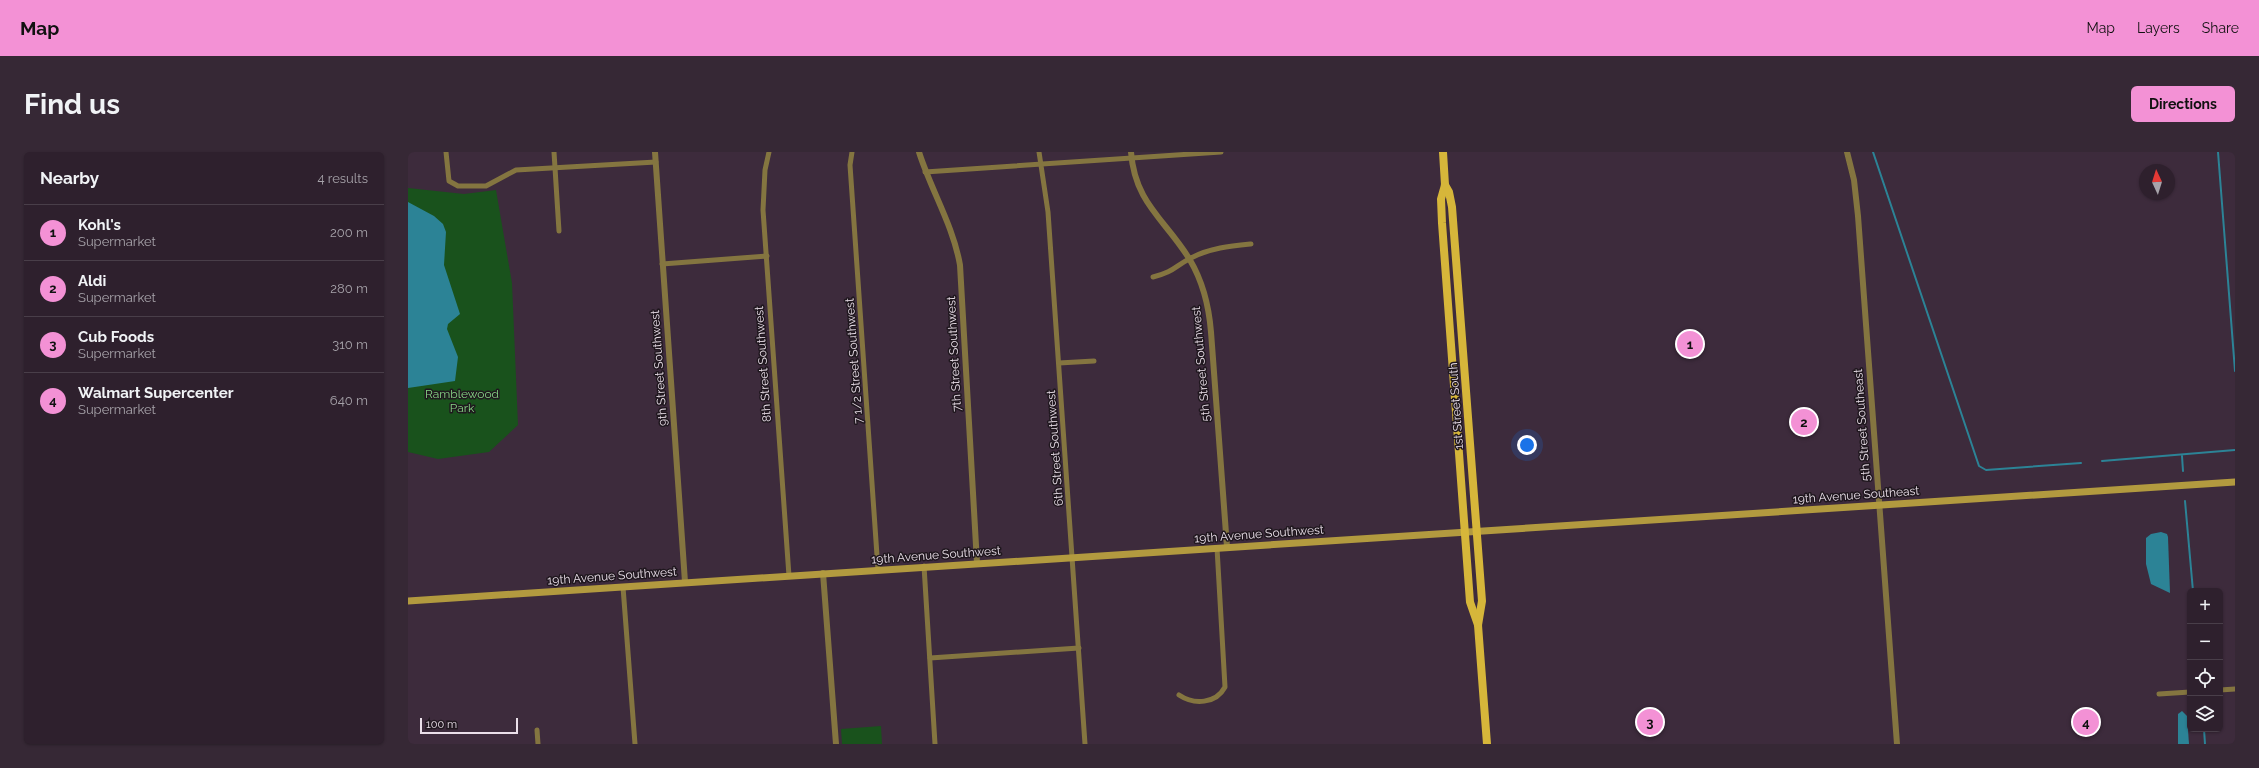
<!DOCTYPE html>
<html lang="en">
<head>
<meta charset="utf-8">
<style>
	:root { --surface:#2e202d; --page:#362835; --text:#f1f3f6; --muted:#a7a3aa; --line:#493e49; --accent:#f391d5 }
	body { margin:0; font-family:Raleway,sans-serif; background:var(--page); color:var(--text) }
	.controls { position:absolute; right:12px; bottom:12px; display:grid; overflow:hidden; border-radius:6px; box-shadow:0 1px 3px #0004 }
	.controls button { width:36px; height:36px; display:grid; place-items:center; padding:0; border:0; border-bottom:1px solid var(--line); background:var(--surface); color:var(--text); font:20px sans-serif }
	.compass { position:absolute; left:1731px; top:12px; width:36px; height:36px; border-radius:50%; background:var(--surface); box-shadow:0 1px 3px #0004; rotate:356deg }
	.scale { position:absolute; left:12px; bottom:10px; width:98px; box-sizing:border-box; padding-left:4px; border:2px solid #eadfe9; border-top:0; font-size:11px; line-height:14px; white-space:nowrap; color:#eadfe9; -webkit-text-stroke:3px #1f171e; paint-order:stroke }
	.you { position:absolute; left:1119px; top:293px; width:14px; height:14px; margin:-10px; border:3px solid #fff; border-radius:50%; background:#1a73e8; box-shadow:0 0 0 6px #1a73e833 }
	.badge { display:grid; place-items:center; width:26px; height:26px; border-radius:50%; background:var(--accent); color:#111; font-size:13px; font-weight:700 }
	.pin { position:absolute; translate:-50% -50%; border:2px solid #fff; box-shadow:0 1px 4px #0006 }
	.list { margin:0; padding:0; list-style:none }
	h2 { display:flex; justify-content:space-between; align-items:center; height:52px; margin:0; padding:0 16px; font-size:17px }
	h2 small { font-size:13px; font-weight:400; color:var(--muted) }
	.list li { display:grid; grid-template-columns:26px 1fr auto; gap:12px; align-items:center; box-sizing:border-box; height:56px; padding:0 16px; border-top:1px solid var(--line) }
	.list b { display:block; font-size:15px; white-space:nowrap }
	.list p { margin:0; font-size:13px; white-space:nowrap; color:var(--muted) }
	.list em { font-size:13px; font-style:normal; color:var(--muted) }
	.icon { flex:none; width:22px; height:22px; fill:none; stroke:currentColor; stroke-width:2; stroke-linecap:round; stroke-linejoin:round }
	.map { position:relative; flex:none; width:1827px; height:592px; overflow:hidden; border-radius:6px }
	header { display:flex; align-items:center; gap:24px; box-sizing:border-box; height:56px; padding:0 20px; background:var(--accent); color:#111 }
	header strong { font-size:19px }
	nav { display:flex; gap:22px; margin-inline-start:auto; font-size:14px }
	.intro { display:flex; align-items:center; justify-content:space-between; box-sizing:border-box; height:96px; padding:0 24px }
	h1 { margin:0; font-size:28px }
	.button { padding:10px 18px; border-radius:6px; background:var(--accent); color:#111; font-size:14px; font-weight:700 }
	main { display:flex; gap:24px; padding:0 24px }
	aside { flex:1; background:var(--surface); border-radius:6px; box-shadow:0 1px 3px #0004 }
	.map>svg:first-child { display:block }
	.green { fill:#19521c }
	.water { fill:#2c8396 }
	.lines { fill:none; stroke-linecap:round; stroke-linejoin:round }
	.stream { stroke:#2c8396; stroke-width:2 }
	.minor { stroke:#847540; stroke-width:5 }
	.tertiary { stroke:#847540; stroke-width:6 }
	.secondary { stroke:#b29a3f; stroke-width:7 }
	.primary { stroke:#d6b63a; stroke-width:8 }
	.labels { text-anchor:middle; stroke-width:3; stroke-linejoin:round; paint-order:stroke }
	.street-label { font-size:12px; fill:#eadfe9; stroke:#1f171e }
	.park-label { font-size:12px; fill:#86d685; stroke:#1f171e }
</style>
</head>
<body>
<header>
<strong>Map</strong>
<nav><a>Map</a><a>Layers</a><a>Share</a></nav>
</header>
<div class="intro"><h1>Find us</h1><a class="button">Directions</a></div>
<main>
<aside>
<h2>Nearby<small>4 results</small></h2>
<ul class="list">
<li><span class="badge">1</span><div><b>Kohl's</b><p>Supermarket</p></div><em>200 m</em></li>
<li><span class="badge">2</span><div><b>Aldi</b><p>Supermarket</p></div><em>280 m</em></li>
<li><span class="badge">3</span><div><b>Cub Foods</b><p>Supermarket</p></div><em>310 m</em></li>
<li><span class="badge">4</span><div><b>Walmart Supercenter</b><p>Supermarket</p></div><em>640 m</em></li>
</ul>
</aside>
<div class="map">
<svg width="1827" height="592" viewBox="0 0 1827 592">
	<rect width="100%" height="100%" fill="#3d2b3c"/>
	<g class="green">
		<path d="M 0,36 L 56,42 L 88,38 L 104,131 L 110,273 L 81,300 L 30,307 L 0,300 Z"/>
		<path d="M 473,574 L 474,592 L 434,592 L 433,577 Z"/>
	</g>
	<g class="water">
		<path d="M 0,50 L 26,64 L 35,72 L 38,80 L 36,113 L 52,162 L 40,172 L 39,177 L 50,205 L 47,229 L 0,236 Z"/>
		<path d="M 1753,380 L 1759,382 L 1760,385 L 1762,441 L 1743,432 L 1738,412 L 1738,386 L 1743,382 Z"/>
		<path d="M 1774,559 L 1779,564 L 1781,592 L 1770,592 L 1770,562 Z"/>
	</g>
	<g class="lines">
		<g class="stream">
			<path d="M 1465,0 L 1571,314 L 1578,318 L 1673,311"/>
			<path d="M 1810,0 L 1827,219"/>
			<path d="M 1774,304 L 1775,319"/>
			<path d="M 1694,309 L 1827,298"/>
			<path d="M 1777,349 L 1785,439"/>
			<path d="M 1796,577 L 1797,592"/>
		</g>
		<g class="minor">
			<path d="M 38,0 L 41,29 L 50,34 L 78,34 L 108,18 L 248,10"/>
			<path d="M 146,0 L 151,79"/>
			<path d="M 361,0 L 357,18 L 355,58 L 381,424"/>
			<path d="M 444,0 L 442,13 L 470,418"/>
			<path d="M 631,0 L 640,60 L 677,592"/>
			<path d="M 517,20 L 813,0"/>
			<path d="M 254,112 L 359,104"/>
			<path d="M 745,125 C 766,120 767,114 783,106 C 802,96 823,94 843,92"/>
			<path d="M 651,211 L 686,209"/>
			<path d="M 516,414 L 527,592"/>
			<path d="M 215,435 L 227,592"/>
			<path d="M 522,506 L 671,496"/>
			<path d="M 1812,538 L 1827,537"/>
			<path d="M 1751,542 L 1782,540"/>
			<path d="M 771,543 C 786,553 808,552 817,535 L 809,396"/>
			<path d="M 129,578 L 130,592"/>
		</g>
		<g class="tertiary">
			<path d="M 247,0 L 277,430"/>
			<path d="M 511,0 C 523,38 545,73 552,113 L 569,411"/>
			<path d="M 723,0 C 727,52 758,68 782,108 C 795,130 801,155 803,180 L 819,395"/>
			<path d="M 1439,0 L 1446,28 L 1450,64 L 1489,592"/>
			<path d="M 415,421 L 428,592"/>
		</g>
		<path class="secondary" d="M 0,449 L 1827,330"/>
		<g class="primary">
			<path d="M 1035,0 L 1037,33 L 1033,47 L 1034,71 L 1062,450 L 1070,473"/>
			<path d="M 1037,33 L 1041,40 L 1044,55 L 1074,449 L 1070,473 L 1079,592"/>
		</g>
	</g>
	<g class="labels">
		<g class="street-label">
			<text transform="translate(546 202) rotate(-93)" y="4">7th Street Southwest</text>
			<text transform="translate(446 209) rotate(-94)" y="4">7 1/2 Street Southwest</text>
			<text transform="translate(355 212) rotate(-94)" y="4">8th Street Southwest</text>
			<text transform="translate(793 212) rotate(-95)" y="4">5th Street Southwest</text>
			<text transform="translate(251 216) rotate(-94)" y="4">9th Street Southwest</text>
			<text transform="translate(1048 254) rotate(-94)" y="4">1st Street South</text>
			<text transform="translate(1454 273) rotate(-94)" y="4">5th Street Southeast</text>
			<text transform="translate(647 296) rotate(-94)" y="4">6th Street Southwest</text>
			<text transform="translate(1448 343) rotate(-4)" y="4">19th Avenue Southeast</text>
			<text transform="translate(851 382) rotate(-4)" y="4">19th Avenue Southwest</text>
			<text transform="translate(528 403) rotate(-4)" y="4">19th Avenue Southwest</text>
			<text transform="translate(204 424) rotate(-4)" y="4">19th Avenue Southwest</text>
		</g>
		<g class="park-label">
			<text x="54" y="246">Ramblewood<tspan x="54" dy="14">Park</tspan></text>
		</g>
	</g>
</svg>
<div class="controls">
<button>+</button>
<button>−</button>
<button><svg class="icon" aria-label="locate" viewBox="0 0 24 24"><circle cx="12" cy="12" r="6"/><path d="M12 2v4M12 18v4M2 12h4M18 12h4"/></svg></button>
<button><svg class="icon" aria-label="layers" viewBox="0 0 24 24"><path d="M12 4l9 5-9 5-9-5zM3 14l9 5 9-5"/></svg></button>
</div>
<svg class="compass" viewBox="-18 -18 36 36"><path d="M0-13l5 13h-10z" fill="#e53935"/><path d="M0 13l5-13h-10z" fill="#a7a3aa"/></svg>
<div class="scale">100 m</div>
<div class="you"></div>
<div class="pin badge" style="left:1282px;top:192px">1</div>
<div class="pin badge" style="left:1396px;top:270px">2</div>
<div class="pin badge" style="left:1242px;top:570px">3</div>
<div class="pin badge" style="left:1678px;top:570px">4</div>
</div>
</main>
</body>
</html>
